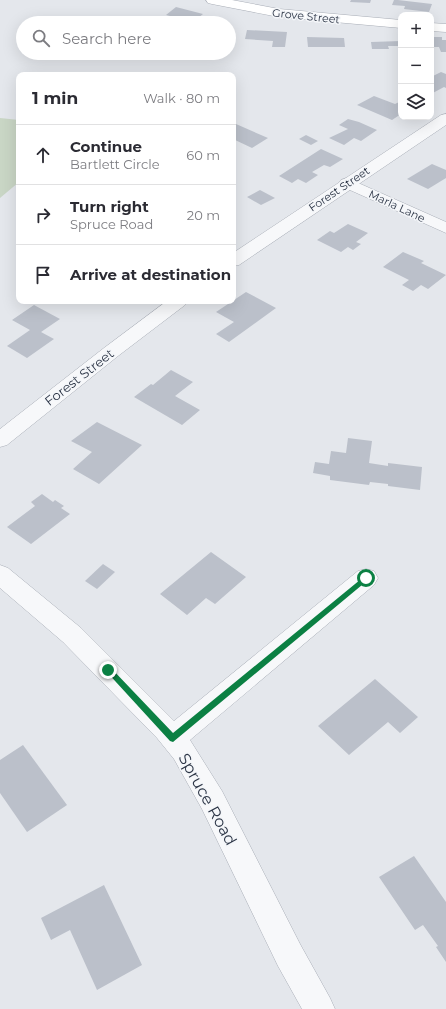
<!DOCTYPE html>
<html lang="en">
<head>
<meta charset="utf-8">
<style>
	:root { --surface:#fff; --page:#f2f2f3; --text:#2b2b33; --muted:#7c7c81; --line:#e1e1e2 }
	body { margin:0; font-family:Montserrat,sans-serif; background:var(--page); color:var(--text) }
	.controls { position:absolute; right:12px; top:12px; display:grid; overflow:hidden; border-radius:8px; box-shadow:0 4px 16px #0002 }
	.controls button { width:36px; height:36px; display:grid; place-items:center; padding:0; border:0; border-bottom:1px solid var(--line); background:var(--surface); color:var(--text); font:20px sans-serif }
	.stop { position:absolute; width:12px; height:12px; margin:-9px; border:3px solid #0b8043; border-radius:50%; background:#fff }
	.stop.end { background:#0b8043; border-color:#fff; box-shadow:0 1px 4px #0008 }
	.list { margin:0; padding:0; list-style:none }
	h2 { display:flex; justify-content:space-between; align-items:center; height:52px; margin:0; padding:0 16px; font-size:17px }
	h2 small { font-size:13px; font-weight:400; color:var(--muted) }
	.list li { display:grid; grid-template-columns:26px 1fr auto; gap:12px; align-items:center; box-sizing:border-box; height:60px; padding:0 16px; border-top:1px solid var(--line) }
	.list b { display:block; font-size:15px; white-space:nowrap }
	.list p { margin:0; font-size:13px; white-space:nowrap; color:var(--muted) }
	.list em { font-size:13px; font-style:normal; color:var(--muted) }
	.icon { flex:none; width:22px; height:22px; fill:none; stroke:currentColor; stroke-width:2; stroke-linecap:round; stroke-linejoin:round }
	.map { position:relative; flex:none; width:446px; height:1009px; overflow:hidden }
	.search { position:absolute; background:var(--surface); box-shadow:0 4px 16px #0002; left:16px; top:16px; width:220px; height:44px; display:flex; align-items:center; gap:10px; box-sizing:border-box; padding:0 14px; border-radius:22px; color:var(--muted); font-size:15px }
	.panel { position:absolute; background:var(--surface); box-shadow:0 4px 16px #0002; left:16px; top:72px; width:220px; height:232px; border-radius:8px }
	.map>svg:first-child { display:block }
	.green { fill:#c9d6c5 }
	.building { fill:#bbc0ca }
	.lines { fill:none; stroke-linecap:round; stroke-linejoin:round }
	.minor-casing { stroke:#a9aeb7; stroke-width:1 }
	.tertiary-casing { stroke:#a9aeb7; stroke-width:1 }
	.secondary-casing { stroke:#a9aeb7; stroke-width:1 }
	.minor { fill:#f7f8fa; fill-rule:evenodd }
	.tertiary { fill:#f7f8fa; fill-rule:evenodd }
	.secondary { fill:#fff; fill-rule:evenodd }
	.route { fill:#0b8043 }
	.labels { text-anchor:middle; stroke-width:3; stroke-linejoin:round; paint-order:stroke }
	.far-street-label { font-size:11px; fill:#2b3445; stroke:#f4f6f9 }
	.street-label { font-size:13px; fill:#2b3445; stroke:#f4f6f9 }
	.near-street-label { font-size:16px; fill:#2b3445; stroke:#f4f6f9 }
</style>
</head>
<body>
<div class="map">
<svg width="446" height="1009" viewBox="0 0 446 1009">
	<rect width="100%" height="100%" fill="#e4e7ec"/>
	<path class="green" d="M 0,118 L 19,120 L 19,182 L 0,198 Z"/>
	<g class="building">
		<path d="M 351,0 L 371,0 L 370,3 L 350,2 Z"/>
		<path d="M 394,0 L 398,0 L 432,4 L 429,12 L 404,9 L 405,6 L 392,5 Z"/>
		<path d="M 176,7 L 203,14 L 193,22 L 166,15 Z"/>
		<path d="M 247,30 L 287,32 L 285,47 L 272,47 L 273,41 L 245,39 Z"/>
		<path d="M 307,37 L 344,38 L 345,47 L 308,47 Z"/>
		<path d="M 431,37 L 442,37 L 442,40 L 446,40 L 446,52 L 441,52 L 439,47 L 431,47 Z"/>
		<path d="M 401,41 L 401,46 L 388,46 L 389,49 L 372,49 L 371,42 Z"/>
		<path d="M 441,72 L 446,74 L 446,88 L 444,87 L 431,94 L 431,77 Z"/>
		<path d="M 374,96 L 395,104 L 401,101 L 401,114 L 392,120 L 357,105 Z"/>
		<path d="M 348,119 L 359,122 L 377,130 L 361,141 L 354,138 L 344,145 L 329,138 L 348,129 L 339,125 Z"/>
		<path d="M 236,124 L 268,138 L 252,148 L 233,139 L 233,126 Z"/>
		<path d="M 306,135 L 318,141 L 311,145 L 299,139 Z"/>
		<path d="M 321,149 L 343,159 L 330,167 L 324,165 L 312,172 L 318,175 L 306,183 L 298,179 L 292,183 L 279,176 Z"/>
		<path d="M 432,164 L 446,170 L 446,178 L 428,189 L 407,179 Z"/>
		<path d="M 260,190 L 275,198 L 261,205 L 247,197 Z"/>
		<path d="M 348,224 L 368,233 L 356,242 L 361,244 L 353,250 L 348,247 L 341,252 L 317,240 L 330,231 L 334,233 Z"/>
		<path d="M 403,252 L 424,261 L 421,263 L 446,275 L 428,289 L 421,285 L 413,291 L 402,285 L 409,280 L 383,267 Z"/>
		<path d="M 246,292 L 276,308 L 229,342 L 216,334 L 234,322 L 216,312 Z"/>
		<path d="M 34,305 L 60,319 L 41,332 L 54,339 L 27,358 L 7,346 L 30,330 L 12,320 Z"/>
		<path d="M 171,370 L 193,382 L 175,396 L 200,410 L 182,425 L 134,397 L 151,384 L 153,385 Z"/>
		<path d="M 97,422 L 142,445 L 99,484 L 73,469 L 92,452 L 71,441 Z"/>
		<path d="M 348,438 L 372,441 L 369,463 L 388,466 L 388,463 L 422,467 L 420,490 L 388,486 L 388,484 L 370,482 L 369,485 L 330,480 L 330,476 L 313,473 L 315,462 L 329,464 L 331,451 L 346,453 Z"/>
		<path d="M 42,494 L 53,502 L 55,500 L 64,506 L 61,508 L 70,514 L 31,544 L 7,527 L 35,506 L 31,502 Z"/>
		<path d="M 211,552 L 246,577 L 215,604 L 206,598 L 187,615 L 160,594 Z"/>
		<path d="M 103,564 L 115,572 L 97,589 L 85,581 Z"/>
		<path d="M 375,679 L 418,717 L 400,733 L 388,722 L 349,755 L 318,726 Z"/>
		<path d="M 23,745 L 67,805 L 27,832 L 0,793 L 0,760 Z"/>
		<path d="M 414,856 L 446,902 L 446,962 L 436,947 L 438,946 L 423,925 L 415,930 L 379,877 Z"/>
		<path d="M 104,885 L 142,965 L 97,990 L 70,930 L 51,940 L 41,918 Z"/>
	</g>
	<g class="lines">
		<defs>
			<g id="minor">
				<path d="M 347,178 L 446,222 L 446,233 L 341,186 L 339,183 L 341,180 Z"/>
				<path d="M 0,565 L 8,568 L 81,628 L 174,721 L 358,571 L 366,569 L 374,571 L 378,578 L 374,585 L 190,740 L 222,791 L 300,944 L 330,998 L 335,1009 L 302,1009 L 278,966 L 202,809 L 174,759 L 157,738 L 63,642 L 0,588 Z"/>
			</g>
			<g id="tertiary">
				<path d="M 446,114 L 446,125 L 239,265 L 233,266 L 233,253 L 441,115 Z"/>
				<path d="M 167,301 L 188,301 L 185,305 L 118,356 L 7,445 L 0,447 L 0,429 L 104,348 Z"/>
			</g>
			<g id="secondary">
				<path d="M 206,0 L 232,0 L 279,9 L 401,20 L 401,28 L 279,17 L 212,4 L 208,3 Z"/>
				<path d="M 431,23 L 446,24 L 446,32 L 431,31 Z"/>
			</g>
		</defs>
		<use href="#minor" class="minor-casing"/>
		<use href="#tertiary" class="tertiary-casing"/>
		<use href="#secondary" class="secondary-casing"/>
		<use href="#minor" class="minor"/>
		<use href="#tertiary" class="tertiary"/>
		<use href="#secondary" class="secondary"/>
	</g>
	<path class="route" d="M 366,575 L 369,578 L 368,580 L 173,742 L 170,741 L 105,670 L 108,667 L 111,668 L 173,733 Z"/>
	<g class="labels">
		<g class="far-street-label">
			<text transform="translate(306 16) rotate(6)" y="4">Grove Street</text>
			<text transform="translate(339 189) rotate(-34)" y="4">Forest Street</text>
			<text transform="translate(397 206) rotate(25)" y="4">Marla Lane</text>
		</g>
		<g class="street-label">
			<text transform="translate(79 377) rotate(-38)" y="5">Forest Street</text>
		</g>
		<g class="near-street-label">
			<text transform="translate(208 799) rotate(61)" y="6">Spruce Road</text>
		</g>
	</g>
</svg>
<div class="controls">
<button>+</button>
<button>−</button>
<button><svg class="icon" aria-label="layers" viewBox="0 0 24 24"><path d="M12 4l9 5-9 5-9-5zM3 14l9 5 9-5"/></svg></button>
</div>
<div class="stop" style="left:366px;top:578px"></div>
<div class="stop end" style="left:108px;top:670px"></div>
<div class="search"><svg class="icon" aria-label="search" viewBox="0 0 24 24"><circle cx="10" cy="10" r="6"/><path d="M15 15l6 6"/></svg>Search here</div>
<section class="panel">
<h2>1 min<small>Walk · 80 m</small></h2>
<ul class="list">
<li><svg class="icon" aria-label="ahead" viewBox="0 0 24 24"><path d="M12 20V5M6 11l6-6 6 6"/></svg><div><b>Continue</b><p>Bartlett Circle</p></div><em>60 m</em></li>
<li><svg class="icon" aria-label="right" viewBox="0 0 24 24"><path d="M7 20v-9h11M14 6l5 5-5 5"/></svg><div><b>Turn right</b><p>Spruce Road</p></div><em>20 m</em></li>
<li><svg class="icon" aria-label="arrive" viewBox="0 0 24 24"><path d="M6 21V4h12l-3 4 3 4H6"/></svg><div><b>Arrive at destination</b></div></li>
</ul>
</section>
</div>
</body>
</html>
